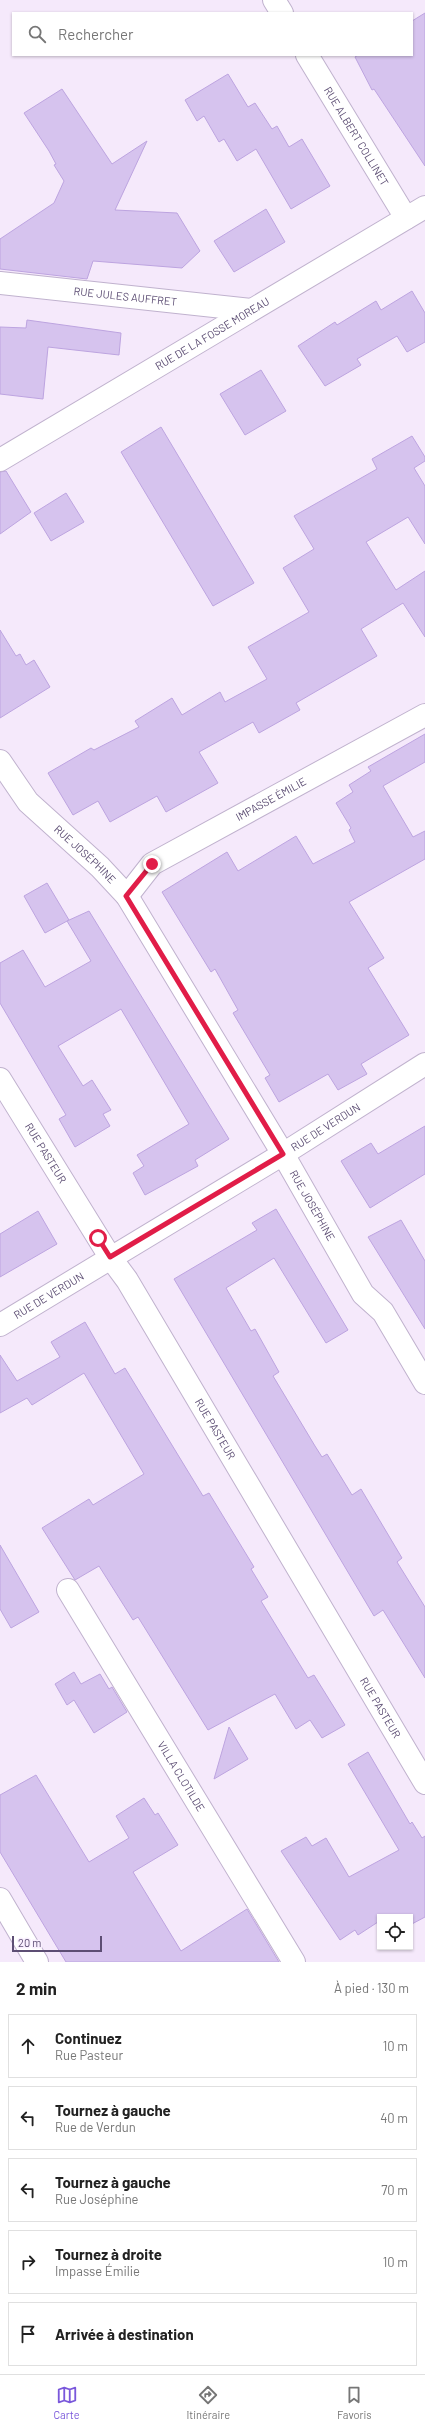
<!DOCTYPE html>
<html lang="fr">
<head>
<meta charset="utf-8">
<style>
	:root { --surface:#fff; --page:#f2f2f2; --text:#222; --muted:#767676; --line:#e0e0e0; --accent:#7a58db }
	body { margin:0; font-family:Barlow,sans-serif; background:var(--page); color:var(--text) }
	.controls { position:absolute; right:12px; bottom:12px; display:grid; overflow:hidden; border-radius:0px; box-shadow:0 1px 3px #0004 }
	.controls button { width:36px; height:36px; display:grid; place-items:center; padding:0; border:0; border-bottom:1px solid var(--line); background:var(--surface); color:var(--text); font:20px sans-serif }
	.scale { position:absolute; left:12px; bottom:10px; width:90px; box-sizing:border-box; padding-left:4px; border:2px solid #5d4e74; border-top:0; font-size:11px; line-height:14px; white-space:nowrap; color:#5d4e74; -webkit-text-stroke:3px #f9effe; paint-order:stroke }
	.stop { position:absolute; width:12px; height:12px; margin:-9px; border:3px solid #e11d48; border-radius:50%; background:#fff }
	.stop.end { background:#e11d48; border-color:#fff; box-shadow:0 1px 4px #0008 }
	.list { margin:0; padding:0; list-style:none }
	h2 { display:flex; justify-content:space-between; align-items:center; height:52px; margin:0; padding:0 16px; font-size:17px }
	h2 small { font-size:13px; font-weight:400; color:var(--muted) }
	.list li { display:grid; grid-template-columns:26px 1fr auto; gap:12px; align-items:center; box-sizing:border-box; height:64px; margin:0 8px 8px; padding:0 8px; border:1px solid var(--line); border-radius:0px }
	.list b { display:block; font-size:15px; white-space:nowrap }
	.list p { margin:0; font-size:13px; white-space:nowrap; color:var(--muted) }
	.list em { font-size:13px; font-style:normal; color:var(--muted) }
	.icon { flex:none; width:22px; height:22px; fill:none; stroke:currentColor; stroke-width:2; stroke-linecap:round; stroke-linejoin:round }
	.map { position:relative; flex:none; width:425px; height:1962px; overflow:hidden }
	.search { position:absolute; background:var(--surface); box-shadow:0 1px 3px #0004; left:12px; right:12px; top:12px; height:44px; display:flex; align-items:center; gap:10px; box-sizing:border-box; padding:0 14px; border-radius:0px; color:var(--muted); font-size:15px }
	.sheet { height:412px; background:var(--surface) }
	nav { display:flex; justify-content:space-around; align-items:center; box-sizing:border-box; height:56px; border-top:1px solid var(--line); background:var(--surface); font-size:11px; color:var(--muted) }
	nav a { display:grid; justify-items:center; gap:2px }
	nav .on { color:var(--accent) }
	.map>svg:first-child { display:block }
	.building { fill:#d6c3ee; stroke:#bda4e0 }
	.lines { fill:none; stroke-linecap:round; stroke-linejoin:round }
	.minor-casing { stroke:#c0b2ce; stroke-width:24 }
	.minor { stroke:#fff; stroke-width:22 }
	.route { stroke:#e11d48; stroke-width:5 }
	.labels { text-anchor:middle; stroke-width:3.5; stroke-linejoin:round; paint-order:stroke }
	.street-label { font-size:11px; fill:#5d4e74; stroke:#f9effe }
</style>
</head>
<body>
<div class="map">
<svg width="425" height="1962" viewBox="0 0 425 1962">
	<rect width="100%" height="100%" fill="#f5e9fb"/>
	<g class="building">
		<path d="M 425,13 L 425,166 L 374,89 L 372,90 L 355,57 L 358,55 L 412,55 L 412,21 Z"/>
		<path d="M 228,74 L 248,107 L 255,103 L 272,129 L 277,126 L 289,147 L 302,139 L 330,186 L 291,209 L 256,149 L 237,161 L 224,139 L 219,142 L 204,116 L 197,121 L 185,100 Z"/>
		<path d="M 62,89 L 112,164 L 147,141 L 115,210 L 177,213 L 200,251 L 182,268 L 93,261 L 87,279 L 0,269 L 0,239 L 54,203 L 64,181 L 54,165 L 56,164 L 49,151 L 24,113 Z"/>
		<path d="M 266,209 L 285,242 L 234,272 L 214,241 Z"/>
		<path d="M 412,291 L 425,313 L 425,342 L 407,352 L 397,336 L 357,359 L 361,365 L 325,386 L 298,346 L 335,322 L 337,325 L 376,301 L 381,310 Z"/>
		<path d="M 27,320 L 121,333 L 119,355 L 48,347 L 43,399 L 0,394 L 0,327 L 26,328 Z"/>
		<path d="M 261,370 L 286,411 L 245,435 L 220,394 Z"/>
		<path d="M 161,427 L 254,583 L 213,606 L 121,452 Z"/>
		<path d="M 412,436 L 425,457 L 425,461 L 414,468 L 425,486 L 425,544 L 408,517 L 366,542 L 396,590 L 425,571 L 425,637 L 403,603 L 361,629 L 377,656 L 296,703 L 300,710 L 259,733 L 253,722 L 199,752 L 218,783 L 166,812 L 157,796 L 110,822 L 98,801 L 73,815 L 48,773 L 91,748 L 94,750 L 139,727 L 135,721 L 172,698 L 182,715 L 220,692 L 225,702 L 267,679 L 248,647 L 309,612 L 283,568 L 314,549 L 294,516 L 377,469 L 372,459 Z"/>
		<path d="M 6,471 L 31,512 L 0,534 L 0,472 Z"/>
		<path d="M 66,493 L 84,522 L 51,541 L 34,513 Z"/>
		<path d="M 0,630 L 16,656 L 20,654 L 26,665 L 34,660 L 50,687 L 0,718 Z"/>
		<path d="M 425,734 L 425,762 L 383,786 L 413,837 L 425,831 L 425,859 L 349,902 L 384,958 L 368,968 L 409,1035 L 361,1064 L 367,1074 L 338,1090 L 328,1074 L 279,1102 L 265,1078 L 270,1075 L 233,1013 L 238,1010 L 215,969 L 211,972 L 162,892 L 227,852 L 238,871 L 296,836 L 313,864 L 355,842 L 349,830 L 351,828 L 336,803 L 353,792 L 349,785 L 371,771 L 368,767 Z"/>
		<path d="M 47,883 L 69,920 L 45,933 L 24,896 Z"/>
		<path d="M 89,911 L 229,1139 L 195,1160 L 198,1166 L 145,1195 L 133,1173 L 144,1166 L 137,1155 L 189,1124 L 121,1009 L 58,1046 L 83,1086 L 92,1080 L 111,1110 L 103,1114 L 110,1126 L 75,1147 L 59,1119 L 66,1115 L 0,1003 L 0,963 L 23,950 L 45,987 L 91,961 L 67,921 Z"/>
		<path d="M 425,1126 L 425,1174 L 370,1208 L 341,1161 L 371,1143 L 378,1154 Z"/>
		<path d="M 276,1209 L 348,1330 L 326,1343 L 274,1258 L 226,1288 L 251,1331 L 255,1329 L 279,1372 L 273,1376 L 315,1446 L 322,1457 L 327,1454 L 352,1495 L 361,1489 L 402,1558 L 397,1562 L 425,1607 L 425,1678 L 383,1610 L 374,1616 L 174,1279 L 257,1230 L 252,1223 Z"/>
		<path d="M 38,1211 L 57,1244 L 0,1277 L 0,1234 Z"/>
		<path d="M 401,1220 L 425,1261 L 425,1329 L 368,1237 Z"/>
		<path d="M 85,1322 L 115,1374 L 125,1368 L 203,1496 L 209,1493 L 254,1567 L 251,1569 L 268,1597 L 261,1601 L 308,1678 L 314,1675 L 345,1725 L 322,1738 L 310,1720 L 296,1729 L 275,1694 L 208,1730 L 138,1617 L 133,1620 L 99,1566 L 75,1580 L 42,1528 L 89,1499 L 93,1505 L 144,1474 L 84,1373 L 32,1405 L 27,1398 L 0,1413 L 0,1355 L 17,1381 L 60,1357 L 51,1342 Z"/>
		<path d="M 0,1545 L 39,1612 L 11,1628 L 0,1609 Z"/>
		<path d="M 74,1672 L 81,1684 L 100,1674 L 109,1689 L 112,1687 L 127,1712 L 94,1733 L 74,1700 L 67,1705 L 55,1684 Z"/>
		<path d="M 229,1727 L 248,1759 L 214,1779 Z"/>
		<path d="M 368,1752 L 410,1824 L 412,1822 L 422,1838 L 425,1836 L 425,1917 L 410,1925 L 410,1917 L 380,1917 L 380,1925 L 378,1922 L 358,1935 L 355,1930 L 340,1940 L 281,1851 L 306,1837 L 312,1846 L 326,1838 L 349,1877 L 399,1850 L 348,1764 Z"/>
		<path d="M 36,1775 L 89,1862 L 129,1838 L 116,1816 L 144,1798 L 155,1815 L 158,1813 L 178,1845 L 133,1872 L 181,1951 L 247,1909 L 279,1962 L 66,1962 L 0,1852 L 0,1795 Z"/>
	</g>
	<g class="lines">
		<defs>
			<g id="minor">
				<path d="M 274,0 L 282,13"/>
				<path id="s1" d="M 307,55 L 406,218"/>
				<path id="s2" d="M 0,283 L 251,310"/>
				<path id="s3" d="M 0,460 L 425,207"/>
				<path id="s4" d="M 0,761 L 28,802 L 100,867 L 127,896 L 283,1154 L 363,1294 L 383,1312 L 425,1383"/>
				<path id="s5" d="M 127,896 L 152,864 L 425,715"/>
				<path id="s6" d="M 0,1079 L 110,1257 L 127,1280 L 425,1783"/>
				<path id="s7" d="M 0,1325 L 283,1154 L 425,1064"/>
				<path id="s8" d="M 68,1590 L 294,1962"/>
				<path d="M 0,1899 L 37,1962"/>
			</g>
		</defs>
		<use href="#minor" class="minor-casing"/>
		<use href="#minor" class="minor"/>
	</g>
	<g class="lines">
		<path class="route" d="M 98,1238 L 110,1257 L 283,1154 L 126,896 L 152,864"/>
	</g>
	<g class="labels">
		<g class="street-label">
			<text dy="4" stroke="none"><textPath href="#s1" startOffset="95">RUE ALBERT COLLINET</textPath></text>
			<text dy="4" stroke="none"><textPath href="#s2" startOffset="126">RUE JULES AUFFRET</textPath></text>
			<text dy="4" stroke="none"><textPath href="#s3" startOffset="247">RUE DE LA FOSSE MOREAU</textPath></text>
			<text dy="4" stroke="none"><textPath href="#s5" startOffset="176">IMPASSE ÉMILIE</textPath></text>
			<text dy="4" stroke="none"><textPath href="#s4" startOffset="127">RUE JOSÉPHINE</textPath></text>
			<text dy="4" stroke="none"><textPath href="#s7" startOffset="381">RUE DE VERDUN</textPath></text>
			<text dy="4" stroke="none"><textPath href="#s6" startOffset="87">RUE PASTEUR</textPath></text>
			<text dy="4" stroke="none"><textPath href="#s4" startOffset="547">RUE JOSÉPHINE</textPath></text>
			<text dy="4" stroke="none"><textPath href="#s7" startOffset="57">RUE DE VERDUN</textPath></text>
			<text dy="4" stroke="none"><textPath href="#s6" startOffset="411">RUE PASTEUR</textPath></text>
			<text dy="4" stroke="none"><textPath href="#s6" startOffset="735">RUE PASTEUR</textPath></text>
			<text dy="4" stroke="none"><textPath href="#s8" startOffset="218">VILLA CLOTILDE</textPath></text>
		</g>
	</g>
</svg>
<div class="controls">
<button><svg class="icon" aria-label="locate" viewBox="0 0 24 24"><circle cx="12" cy="12" r="6"/><path d="M12 2v4M12 18v4M2 12h4M18 12h4"/></svg></button>
</div>
<div class="scale">20 m</div>
<div class="stop" style="left:98px;top:1238px"></div>
<div class="stop end" style="left:152px;top:864px"></div>
<div class="search"><svg class="icon" aria-label="search" viewBox="0 0 24 24"><circle cx="10" cy="10" r="6"/><path d="M15 15l6 6"/></svg>Rechercher</div>
</div>
<section class="sheet">
<h2>2 min<small>À pied · 130 m</small></h2>
<ul class="list">
<li><svg class="icon" aria-label="ahead" viewBox="0 0 24 24"><path d="M12 20V5M6 11l6-6 6 6"/></svg><div><b>Continuez</b><p>Rue Pasteur</p></div><em>10 m</em></li>
<li><svg class="icon" aria-label="left" viewBox="0 0 24 24"><path d="M17 20v-9H6M10 6l-5 5 5 5"/></svg><div><b>Tournez à gauche</b><p>Rue de Verdun</p></div><em>40 m</em></li>
<li><svg class="icon" aria-label="left" viewBox="0 0 24 24"><path d="M17 20v-9H6M10 6l-5 5 5 5"/></svg><div><b>Tournez à gauche</b><p>Rue Joséphine</p></div><em>70 m</em></li>
<li><svg class="icon" aria-label="right" viewBox="0 0 24 24"><path d="M7 20v-9h11M14 6l5 5-5 5"/></svg><div><b>Tournez à droite</b><p>Impasse Émilie</p></div><em>10 m</em></li>
<li><svg class="icon" aria-label="arrive" viewBox="0 0 24 24"><path d="M6 21V4h12l-3 4 3 4H6"/></svg><div><b>Arrivée à destination</b></div></li>
</ul>
</section>
<nav>
<a class="on"><svg class="icon" aria-label="map" viewBox="0 0 24 24"><path d="M3 6l6-2 6 2 6-2v14l-6 2-6-2-6 2zM9 4v14M15 6v14"/></svg>Carte</a>
<a><svg class="icon" aria-label="directions" viewBox="0 0 24 24"><path d="M12 3l9 9-9 9-9-9zM9 14v-3h6M13 9l2 2-2 2"/></svg>Itinéraire</a>
<a><svg class="icon" aria-label="saved" viewBox="0 0 24 24"><path d="M7 4h10v16l-5-4-5 4z"/></svg>Favoris</a>
</nav>
</body>
</html>
